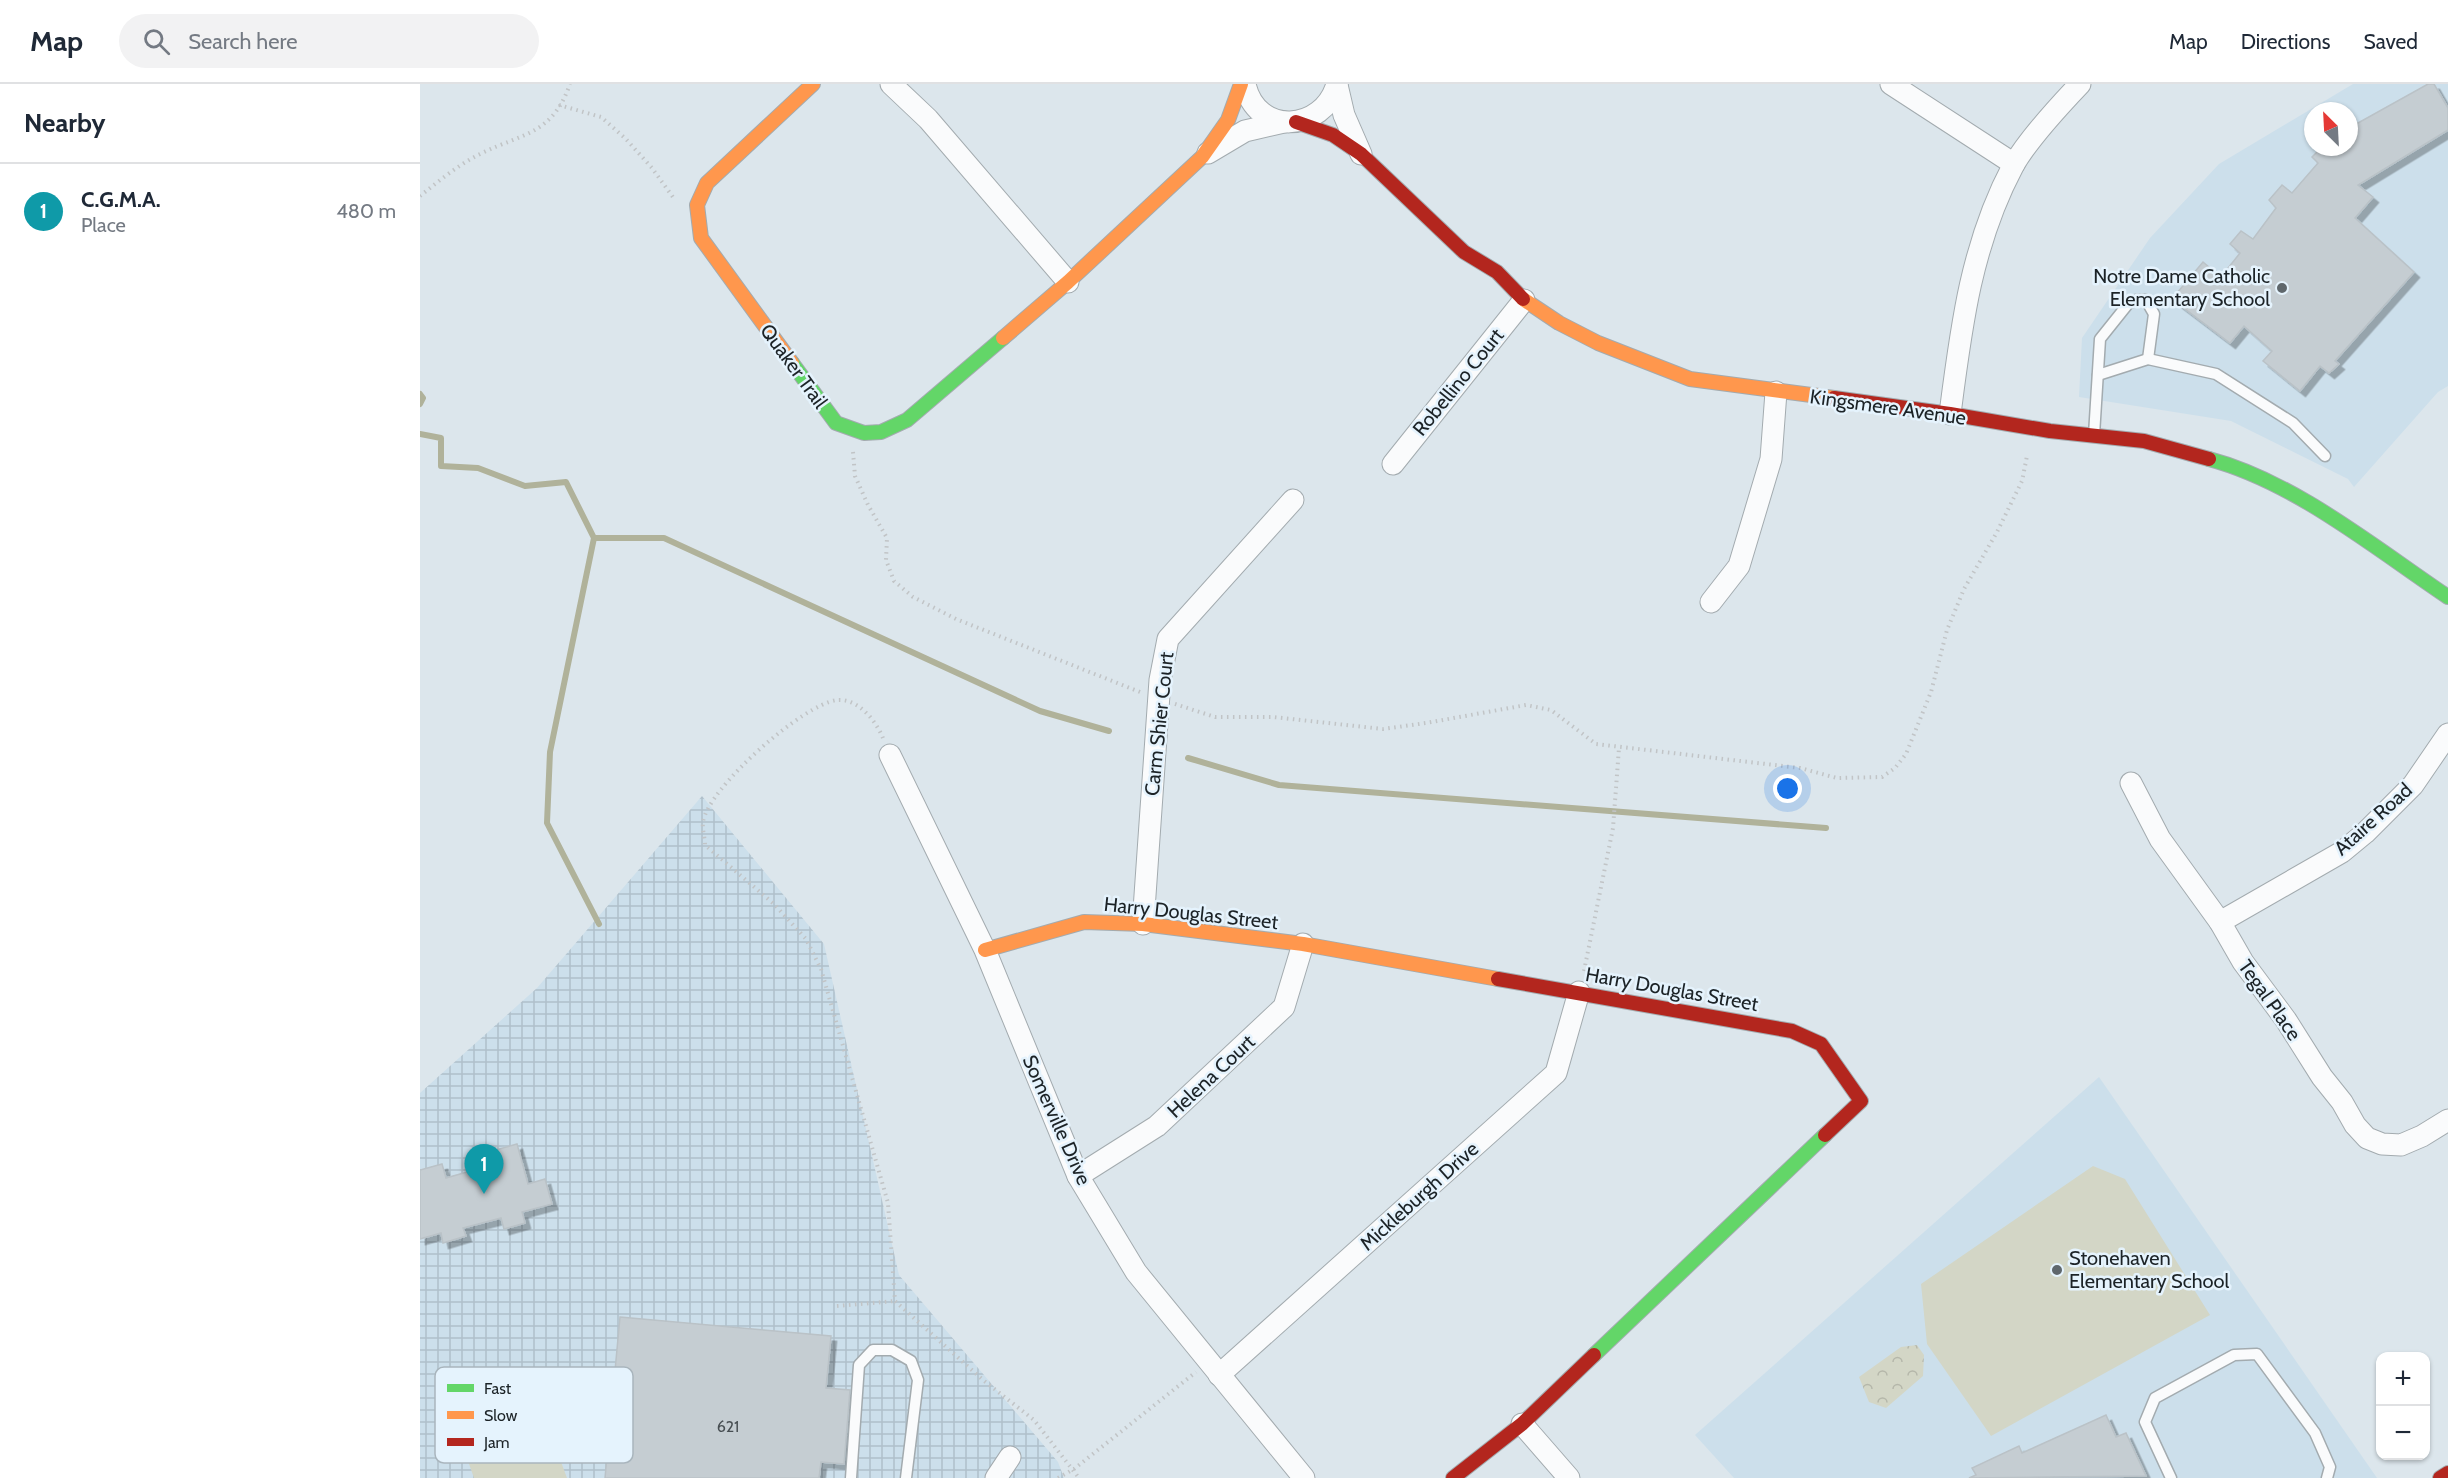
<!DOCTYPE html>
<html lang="en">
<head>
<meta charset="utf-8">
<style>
	:root { --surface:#fff; --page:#f2f2f3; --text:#1f2937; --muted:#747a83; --line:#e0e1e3; --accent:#d93025 }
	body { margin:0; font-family:Cabin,sans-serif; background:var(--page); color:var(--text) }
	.controls { position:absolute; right:18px; bottom:18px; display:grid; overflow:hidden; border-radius:12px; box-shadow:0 2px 4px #0004 }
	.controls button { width:54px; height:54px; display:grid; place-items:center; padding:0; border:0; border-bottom:2px solid var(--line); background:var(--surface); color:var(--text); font:30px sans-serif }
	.compass { position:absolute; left:1884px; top:18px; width:54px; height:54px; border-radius:50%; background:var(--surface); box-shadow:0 2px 4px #0004; rotate:336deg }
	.you { position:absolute; left:1368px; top:705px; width:21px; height:21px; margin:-15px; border:4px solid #fff; border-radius:50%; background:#1a73e8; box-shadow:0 0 0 9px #1a73e833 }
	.badge { display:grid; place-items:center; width:39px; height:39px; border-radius:50%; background:var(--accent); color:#fff; font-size:20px; font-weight:700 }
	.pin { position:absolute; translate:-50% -50px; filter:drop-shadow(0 2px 3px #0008) }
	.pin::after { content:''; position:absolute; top:32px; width:21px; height:18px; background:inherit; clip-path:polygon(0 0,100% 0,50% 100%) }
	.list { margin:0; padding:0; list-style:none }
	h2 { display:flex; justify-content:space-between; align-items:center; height:78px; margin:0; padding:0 24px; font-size:26px }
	h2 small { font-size:20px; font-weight:400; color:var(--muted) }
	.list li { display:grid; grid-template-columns:39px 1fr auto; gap:18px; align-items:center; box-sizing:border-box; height:96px; padding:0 24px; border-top:2px solid var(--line) }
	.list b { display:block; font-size:22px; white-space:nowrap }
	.list p { margin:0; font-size:20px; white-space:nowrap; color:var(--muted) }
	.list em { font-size:20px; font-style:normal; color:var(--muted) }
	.icon { flex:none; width:33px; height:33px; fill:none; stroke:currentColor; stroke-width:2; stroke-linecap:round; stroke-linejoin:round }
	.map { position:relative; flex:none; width:2028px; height:1394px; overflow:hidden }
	header { display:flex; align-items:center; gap:36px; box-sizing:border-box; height:84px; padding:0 30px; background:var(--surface); border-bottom:2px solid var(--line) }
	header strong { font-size:28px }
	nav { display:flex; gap:33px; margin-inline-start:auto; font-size:21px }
	.search { width:420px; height:54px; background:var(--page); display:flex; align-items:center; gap:15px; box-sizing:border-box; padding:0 21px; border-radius:33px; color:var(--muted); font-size:22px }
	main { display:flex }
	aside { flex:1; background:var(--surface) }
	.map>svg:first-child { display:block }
	.built { fill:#ccdfeb; fill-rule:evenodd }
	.industrial { fill:url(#industrial-grid) }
	.park { fill:url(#park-crowns) }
	.garden { fill:#d3d6c6 }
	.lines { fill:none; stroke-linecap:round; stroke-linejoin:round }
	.stream { stroke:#b0b29a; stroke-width:6 }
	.building { fill:#c5cdd2; stroke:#bac2c7; stroke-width:1.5; filter:url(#shadow) }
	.lane-casing { stroke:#a3abaf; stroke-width:13 }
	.street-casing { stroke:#a3abaf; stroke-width:23 }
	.fast-casing { stroke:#a3abaf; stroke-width:16 }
	.slow-casing { stroke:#a3abaf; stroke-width:16 }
	.jam-casing { stroke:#a3abaf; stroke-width:16 }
	.path { stroke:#c1c4c6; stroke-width:4; stroke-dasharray:1.5 4.5; stroke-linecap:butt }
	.lane { stroke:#fafbfc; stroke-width:10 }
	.street { stroke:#fafbfc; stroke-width:21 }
	.fast { stroke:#63d668; stroke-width:14 }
	.slow { stroke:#ff974d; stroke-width:14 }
	.jam { stroke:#b3261e; stroke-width:14 }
	.poi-dot { fill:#5f676c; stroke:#e5f3fd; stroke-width:2 }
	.labels { text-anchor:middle; stroke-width:5; stroke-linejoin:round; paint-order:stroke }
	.number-label { font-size:16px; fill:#474e52 }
	.poi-label { font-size:20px; fill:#1c2327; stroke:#e5f3fd; text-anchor:end }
	.street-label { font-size:20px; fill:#1c2327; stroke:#e5f3fd }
	.key { fill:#e5f3fd; stroke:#a9b5bd; stroke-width:1.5 }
	.key-label { font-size:16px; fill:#1c2327 }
</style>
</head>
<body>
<header>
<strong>Map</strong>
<div class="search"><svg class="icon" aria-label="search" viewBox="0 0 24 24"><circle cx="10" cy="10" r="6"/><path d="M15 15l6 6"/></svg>Search here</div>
<nav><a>Map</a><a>Directions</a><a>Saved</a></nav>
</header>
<main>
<aside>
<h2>Nearby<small></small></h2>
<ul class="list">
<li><span class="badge" style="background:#0f9aa8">1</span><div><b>C.G.M.A.</b><p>Place</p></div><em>480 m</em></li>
</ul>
</aside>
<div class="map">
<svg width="2028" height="1394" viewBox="0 0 2028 1394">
	<defs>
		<pattern id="industrial-grid" width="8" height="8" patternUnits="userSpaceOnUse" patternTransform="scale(1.5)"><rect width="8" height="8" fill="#ccdfeb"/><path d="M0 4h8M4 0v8" fill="none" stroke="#afbfca"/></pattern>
		<pattern id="park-crowns" width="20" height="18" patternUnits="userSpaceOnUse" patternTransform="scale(1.5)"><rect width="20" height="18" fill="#d3d6c6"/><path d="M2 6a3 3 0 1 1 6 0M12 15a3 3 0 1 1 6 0" fill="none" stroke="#b5b7aa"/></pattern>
		<filter id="shadow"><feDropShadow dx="5.5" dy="5.5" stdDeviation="0" flood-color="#0004"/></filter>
	</defs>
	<rect width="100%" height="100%" fill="#dce6ec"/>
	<g class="built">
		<path d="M 1933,0 L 2028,0 L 2028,302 L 2018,308 L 1934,403 L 1928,395 L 1811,337 L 1659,313 L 1662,254 L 1730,154 L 1799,80 ZM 1893,27 L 1929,27 L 1929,63 L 1893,63 Z"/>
		<path d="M 1679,993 L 1957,1394 L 1314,1394 L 1275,1351 Z"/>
	</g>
	<path class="industrial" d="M 282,712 L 404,860 L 479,1191 L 638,1378 L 644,1394 L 0,1394 L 0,1009 L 117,904 Z"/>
	<path class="park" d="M 1497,1261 L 1504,1271 L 1503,1292 L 1466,1324 L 1449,1318 L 1439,1293 L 1481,1263 Z"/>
	<g class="garden">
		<path d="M 1673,1082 L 1705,1095 L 1790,1231 L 1571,1352 L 1507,1260 L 1501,1200 Z"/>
		<path d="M 117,1313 L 147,1394 L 54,1394 L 36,1343 Z"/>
	</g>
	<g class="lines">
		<g class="stream">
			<path d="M 0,310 L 3,314 L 0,320"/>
			<path d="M 0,350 L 21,354 L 21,382 L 58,384 L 105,402 L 146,398 L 174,454 L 130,668 L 127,739 L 179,840"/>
			<path d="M 174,454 L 244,454 L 620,627 L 689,647"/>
			<path d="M 768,674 L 859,701 L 1406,744"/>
		</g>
	</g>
	<g class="building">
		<path d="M 2008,0 L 2014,0 L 2028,24 L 2028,46 L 1938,101 L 1953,113 L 1935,134 L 1994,188 L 1915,277 L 1919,280 L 1909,289 L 1900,282 L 1880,307 L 1843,277 L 1852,267 L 1824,242 L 1810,259 L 1752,215 L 1783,178 L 1801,193 L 1820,169 L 1810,160 L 1821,147 L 1833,155 L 1856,124 L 1849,116 L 1862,101 L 1872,109 L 1898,79 L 1892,73 L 1902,63 L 1929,63 L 1929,44 Z"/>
		<path d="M 97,1060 L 108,1100 L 125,1095 L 132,1120 L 102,1128 L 105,1139 L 84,1145 L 81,1134 L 43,1144 L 46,1152 L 23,1159 L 21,1149 L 0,1155 L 0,1086 L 22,1080 L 26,1094 L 68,1082 L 65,1069 Z"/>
		<path d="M 200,1233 L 411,1252 L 406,1304 L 430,1306 L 424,1380 L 401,1378 L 399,1394 L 185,1394 Z"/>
		<path d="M 1686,1331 L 1696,1353 L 1706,1349 L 1726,1392 L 1549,1394 L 1556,1391 L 1552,1384 L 1599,1362 L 1602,1369 Z"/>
	</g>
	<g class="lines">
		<defs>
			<g id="lane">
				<path d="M 1678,291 L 1728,275 L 1796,290 L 1873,339 L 1905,372"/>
				<path d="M 1674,351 L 1680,255 L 1708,220 L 1716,216 L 1726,216 L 1734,230 L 1728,275"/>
				<path d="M 431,1394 L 439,1281 L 453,1266 L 472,1266 L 491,1277 L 498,1296 L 486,1394"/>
				<path d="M 1751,1394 L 1725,1338 L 1735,1314 L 1814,1271 L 1837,1270 L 1895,1349 L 1910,1383 L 1907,1394"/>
			</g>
			<g id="street">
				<path d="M 471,0 L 508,35 L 648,198"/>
				<path d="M 825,0 C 836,52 903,49 917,0"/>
				<path d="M 1471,0 L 1594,80"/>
				<path d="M 917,1 L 924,31 L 941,70"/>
				<path d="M 788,69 L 825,47 L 864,38"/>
				<path d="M 1530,330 C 1541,244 1551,161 1593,82 C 1607,57 1640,21 1660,0"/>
				<path d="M 973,380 L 1104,216"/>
				<path d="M 1291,518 L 1319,482 L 1351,375 L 1356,308"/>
				<path d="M 470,671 L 565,866 L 658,1092 L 716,1188 L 884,1394"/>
				<path d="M 1711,699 L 1740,755 L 1800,838 L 1823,878 L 1866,936 L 1902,993 L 1922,1018 L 1935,1041 L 1947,1054 L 1962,1060 L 1981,1061 L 2002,1052 L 2028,1036"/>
				<path d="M 1800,838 L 1922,768 L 1945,749 L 1993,701 L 2028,650"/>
				<path d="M 723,840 L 740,596 L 748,555 L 873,416"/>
				<path d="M 658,1092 L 737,1042 L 864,923 L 883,860"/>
				<path d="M 799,1291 L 1136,989 L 1159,908"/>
				<path d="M 1102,1340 L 1149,1394"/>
				<path d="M 576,1394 L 590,1373"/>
			</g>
			<g id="fast">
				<path d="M 372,279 L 416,339 L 444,349 L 461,348 L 487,336 L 583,254"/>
				<path d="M 1789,375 C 1875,398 1955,464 2028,513"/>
				<path d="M 1174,1271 L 1405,1051"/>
			</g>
			<g id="slow">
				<path d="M 1103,215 L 1139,239 L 1178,259 L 1270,295 L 1414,314"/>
				<path d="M 583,254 L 648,198 L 782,73 L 808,36 L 821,0"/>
				<path d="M 372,279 L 281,154 L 277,121 L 287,99 L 393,0"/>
				<path d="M 565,866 L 664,838 L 723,840 L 883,860 L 1078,895"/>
			</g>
			<g id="jam">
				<path d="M 876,38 L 913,51 L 941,70 L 1044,168 L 1077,188 L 1103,215"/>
				<path d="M 1414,314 L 1530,330 L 1630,347 L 1724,357 L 1789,375"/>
				<path d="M 1078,895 L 1372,947 L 1401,960 L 1441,1017 L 1405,1051"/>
				<path d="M 1033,1394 L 1102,1340 L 1174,1271"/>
				<path d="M 2020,1394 L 2028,1389"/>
			</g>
		</defs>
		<use href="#lane" class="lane-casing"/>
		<use href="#street" class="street-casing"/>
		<use href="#fast" class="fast-casing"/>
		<use href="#slow" class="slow-casing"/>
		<use href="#jam" class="jam-casing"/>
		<g class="path">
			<path d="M 139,21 L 181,33 L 205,54 L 232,84 L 255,116"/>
			<path d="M 0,112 C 19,97 39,80 62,69 C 103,49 132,51 150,0"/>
			<path d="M 433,368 L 435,392 L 448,421 L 467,454 L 466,476 L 474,497 L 493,513 L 536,535 L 720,608"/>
			<path d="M 755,620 L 795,633 L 853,633 L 963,645 L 1006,639 L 1106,621 L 1131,626 L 1176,660 L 1380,684 L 1417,694 L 1462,693 L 1475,684 L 1486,670 L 1511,608 L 1527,546 L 1544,505 L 1577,448 L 1602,397 L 1607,372"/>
			<path d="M 463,654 C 456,637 438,614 417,616 C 383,620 288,704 283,738 C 282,745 285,754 285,761 L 354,820 L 386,855 L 401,885 L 468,1119 L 475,1217 L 563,1296 L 614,1336 L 659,1394"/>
			<path d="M 1164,887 L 1193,744 L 1199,664"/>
			<path d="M 417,1222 L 475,1217"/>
			<path d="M 638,1394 L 654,1385 L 776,1288"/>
		</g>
		<use href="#lane" class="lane"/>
		<use href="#street" class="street"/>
		<use href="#fast" class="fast"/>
		<use href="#slow" class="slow"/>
		<use href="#jam" class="jam"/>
	</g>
	<g class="poi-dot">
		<circle cx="1862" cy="204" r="6"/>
		<circle cx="1637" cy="1186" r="6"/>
	</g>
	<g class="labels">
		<g class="number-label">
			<text x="308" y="1348">621</text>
		</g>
		<g class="poi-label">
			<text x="1850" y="199">Notre Dame Catholic<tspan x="1850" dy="23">Elementary School</tspan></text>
			<text x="1649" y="1181" text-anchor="start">Stonehaven<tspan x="1649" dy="23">Elementary School</tspan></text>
		</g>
		<g class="street-label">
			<text transform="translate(374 282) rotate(54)" y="7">Quaker Trail</text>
			<text transform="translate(1038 298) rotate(-51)" y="7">Robellino Court</text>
			<text transform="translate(1468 323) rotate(8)" y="7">Kingsmere Avenue</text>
			<text transform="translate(739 640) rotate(-84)" y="7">Carm Shier Court</text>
			<text transform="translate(1953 735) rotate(-42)" y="7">Ataire Road</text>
			<text transform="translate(771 829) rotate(6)" y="7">Harry Douglas Street</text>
			<text transform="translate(1252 905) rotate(10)" y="7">Harry Douglas Street</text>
			<text transform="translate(1850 916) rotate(55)" y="7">Tegal Place</text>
			<text transform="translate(791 992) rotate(-43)" y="7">Helena Court</text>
			<text transform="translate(637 1036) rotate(66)" y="7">Somerville Drive</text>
			<text transform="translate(999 1112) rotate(-42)" y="7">Mickleburgh Drive</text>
		</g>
	</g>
	<rect x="15" y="1283" width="198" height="96" rx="9" class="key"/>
	<rect x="27" y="1300" width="27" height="8" fill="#63d668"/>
	<rect x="27" y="1327" width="27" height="8" fill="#ff974d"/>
	<rect x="27" y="1354" width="27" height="8" fill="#b3261e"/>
	<g class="key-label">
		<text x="64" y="1310">Fast</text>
		<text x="64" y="1337">Slow</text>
		<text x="64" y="1364">Jam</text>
	</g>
</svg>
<div class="controls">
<button>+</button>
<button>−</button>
</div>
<svg class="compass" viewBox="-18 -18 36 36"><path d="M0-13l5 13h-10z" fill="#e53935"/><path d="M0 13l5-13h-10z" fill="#747a83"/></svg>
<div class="you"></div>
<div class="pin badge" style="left:64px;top:1110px;background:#0f9aa8">1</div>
</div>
</main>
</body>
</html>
